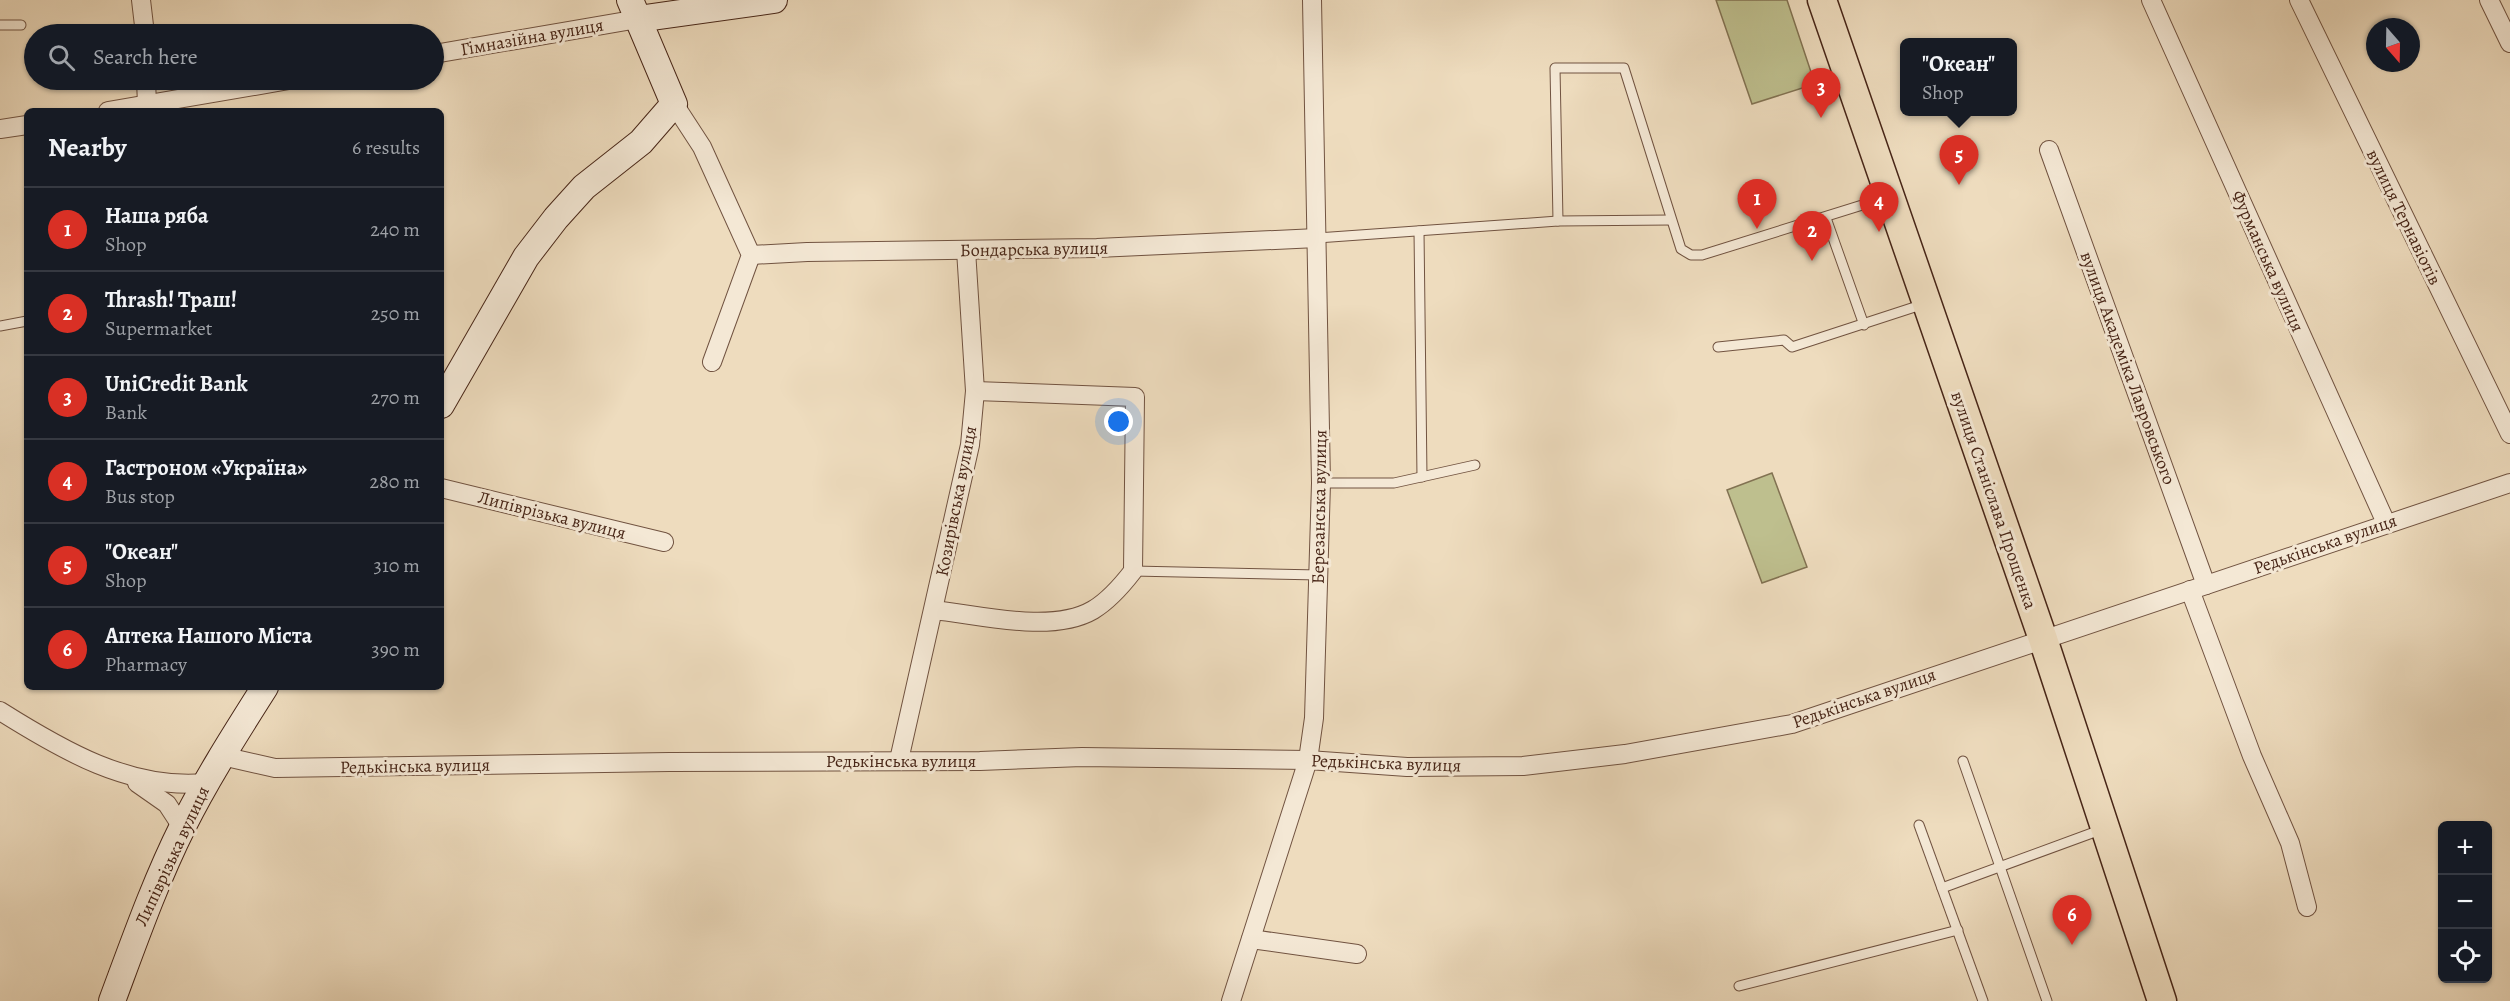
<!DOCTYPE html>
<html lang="en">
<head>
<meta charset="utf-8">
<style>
	:root { --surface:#171b24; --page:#20242c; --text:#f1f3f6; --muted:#9ea1a6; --line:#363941; --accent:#d93025 }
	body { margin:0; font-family:Alegreya,serif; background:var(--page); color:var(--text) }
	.controls { position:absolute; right:18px; bottom:18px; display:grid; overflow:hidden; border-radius:9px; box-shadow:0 2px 4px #0004 }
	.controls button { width:54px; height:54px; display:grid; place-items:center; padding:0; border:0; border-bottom:2px solid var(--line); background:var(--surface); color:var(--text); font:30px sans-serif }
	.compass { position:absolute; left:2366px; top:18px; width:54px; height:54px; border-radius:50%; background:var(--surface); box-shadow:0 2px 4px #0004; rotate:160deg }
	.you { position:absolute; left:1119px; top:422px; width:21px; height:21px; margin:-15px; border:4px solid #fff; border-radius:50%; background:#1a73e8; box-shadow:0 0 0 9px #1a73e833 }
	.badge { display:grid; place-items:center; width:39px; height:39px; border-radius:50%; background:var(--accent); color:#fff; font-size:20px; font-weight:700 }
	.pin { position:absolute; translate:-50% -50px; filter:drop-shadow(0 2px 3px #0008) }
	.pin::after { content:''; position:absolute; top:32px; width:21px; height:18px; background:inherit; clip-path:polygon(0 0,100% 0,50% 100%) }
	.popup { position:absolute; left:1900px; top:38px; width:117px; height:78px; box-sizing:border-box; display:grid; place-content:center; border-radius:9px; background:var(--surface); filter:drop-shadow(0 2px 4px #0005); font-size:20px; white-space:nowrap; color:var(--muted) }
	.popup b { font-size:22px; color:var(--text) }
	.popup::after { content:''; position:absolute; left:50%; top:100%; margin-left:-12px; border:12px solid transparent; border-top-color:var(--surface) }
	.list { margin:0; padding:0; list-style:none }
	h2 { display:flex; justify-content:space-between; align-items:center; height:78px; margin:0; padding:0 24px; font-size:26px }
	h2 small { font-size:20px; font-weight:400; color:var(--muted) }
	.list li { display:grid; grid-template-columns:39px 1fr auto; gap:18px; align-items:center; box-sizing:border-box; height:84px; padding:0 24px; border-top:2px solid var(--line) }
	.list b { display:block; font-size:22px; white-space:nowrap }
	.list p { margin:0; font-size:20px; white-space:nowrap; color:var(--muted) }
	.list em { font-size:20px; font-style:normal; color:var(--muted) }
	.icon { flex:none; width:33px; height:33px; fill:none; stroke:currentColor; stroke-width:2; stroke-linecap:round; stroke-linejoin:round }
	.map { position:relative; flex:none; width:2510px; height:1001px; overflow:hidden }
	.search { position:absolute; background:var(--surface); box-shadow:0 2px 4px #0004; left:24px; top:24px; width:420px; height:66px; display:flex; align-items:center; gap:15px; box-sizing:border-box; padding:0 21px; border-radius:33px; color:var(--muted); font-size:22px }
	.panel { position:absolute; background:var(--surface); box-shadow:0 2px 4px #0004; left:24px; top:108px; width:420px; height:582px; border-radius:9px }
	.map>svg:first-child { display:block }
	.green { fill:#bebf8e; stroke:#827252; stroke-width:1.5 }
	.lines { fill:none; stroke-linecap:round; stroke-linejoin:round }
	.lane-casing { stroke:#715341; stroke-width:11 }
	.street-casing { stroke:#715341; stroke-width:20 }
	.secondary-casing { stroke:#472517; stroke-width:28 }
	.primary-casing { stroke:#472517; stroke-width:31 }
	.lane { stroke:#f4e8d5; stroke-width:9 }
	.street { stroke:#f4e8d5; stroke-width:18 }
	.secondary { stroke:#f4e8d5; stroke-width:26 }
	.primary { stroke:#eedcbe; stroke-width:28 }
	.labels { text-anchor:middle; stroke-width:6; stroke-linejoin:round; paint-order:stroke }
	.street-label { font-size:18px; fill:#472517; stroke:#f4e8d5 }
</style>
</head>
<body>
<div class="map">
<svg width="2510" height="1001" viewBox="0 0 2510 1001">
	<rect width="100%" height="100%" fill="#eedcbe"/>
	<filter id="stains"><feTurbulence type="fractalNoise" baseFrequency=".00333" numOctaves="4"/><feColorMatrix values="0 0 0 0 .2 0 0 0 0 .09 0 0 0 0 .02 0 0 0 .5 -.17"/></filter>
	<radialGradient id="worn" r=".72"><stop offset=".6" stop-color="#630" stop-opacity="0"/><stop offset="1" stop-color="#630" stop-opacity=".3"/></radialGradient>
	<g class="green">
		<path d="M 1716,0 L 1787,0 L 1815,84 L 1752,104 Z"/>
		<path d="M 1772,473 L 1807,567 L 1762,583 L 1727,490 Z"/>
	</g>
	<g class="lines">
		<defs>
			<g id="lane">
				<path d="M 0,25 L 21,25"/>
				<path d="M 1826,218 L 1864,325"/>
				<path d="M 1558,221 L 1555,68 L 1624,68 L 1681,249 L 1691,255 L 1702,255 L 1888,197"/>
				<path d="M 1419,231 L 1422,477"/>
				<path d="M 1317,238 L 1558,221 L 1671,220"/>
				<path d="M 0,326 L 27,321"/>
				<path d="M 1718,347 L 1784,340 L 1792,347 L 1924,304"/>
				<path d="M 1321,483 L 1394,483 L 1475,465"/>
				<path d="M 1133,571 L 1319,575"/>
				<path d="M 1963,761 L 2047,1001"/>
				<path d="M 1919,825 L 1983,1001"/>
				<path d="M 1942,888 L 2103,829"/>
				<path d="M 1739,986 L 1958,930"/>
			</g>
			<g id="street">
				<path d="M 141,0 L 145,34"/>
				<path d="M 2151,0 L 2386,523"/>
				<path d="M 2299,0 L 2510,434"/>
				<path d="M 2489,0 L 2510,43"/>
				<path d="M 434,54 L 638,19"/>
				<path d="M 146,80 L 147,104"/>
				<path d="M 674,104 L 702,147 L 751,255 L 712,362"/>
				<path d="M 108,111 L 289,80"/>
				<path d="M 0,129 L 27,125"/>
				<path d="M 2049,150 L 2206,585"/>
				<path d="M 751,255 L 807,252 L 1097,248 L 1317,238"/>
				<path d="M 441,488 L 664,542"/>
				<path d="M 2190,590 L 2252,756 L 2290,843 L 2307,907"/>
				<path d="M 934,610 C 980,615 1052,634 1093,610 C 1108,601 1123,584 1133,571 L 1135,397 L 975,391"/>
				<path d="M 0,711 C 62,750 130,790 205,783"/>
				<path d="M 222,756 L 275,768 L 669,762 L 980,761 L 1082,757 L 1308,760 L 1407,767 L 1523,766 L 1625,754 L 1792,724 L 2510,483"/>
				<path d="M 899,760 L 970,445 L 975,391 L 966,250"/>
				<path d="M 137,783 L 167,804 L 182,827"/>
				<path d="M 1251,939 L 1357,954"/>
				<path d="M 1231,1001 L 1308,760 L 1314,718 L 1321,483 L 1312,0"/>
			</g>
			<g id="secondary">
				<path d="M 638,19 L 774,0"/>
				<path d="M 441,405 L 526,257 L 556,218 L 584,187 L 641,142 L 674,104 L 630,0"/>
				<path d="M 112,1001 C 134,942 155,882 183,826 C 207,778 236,733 265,687"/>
			</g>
			<path id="primary" d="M 1822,0 L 2043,639 L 2162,1001"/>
		</defs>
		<use href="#lane" class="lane-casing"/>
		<use href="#street" class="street-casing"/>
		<use href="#secondary" class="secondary-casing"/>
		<use href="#primary" class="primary-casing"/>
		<use href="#lane" class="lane"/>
		<use href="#street" class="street"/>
		<use href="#secondary" class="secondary"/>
		<use href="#primary" class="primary"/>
	</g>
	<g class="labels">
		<g class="street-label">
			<text transform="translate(532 37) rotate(-10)" y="6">Гімназійна вулиця</text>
			<text transform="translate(2404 217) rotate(64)" y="6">вулиця Тернавіотів</text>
			<text transform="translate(1034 249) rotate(-1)" y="6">Бондарська вулиця</text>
			<text transform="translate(2268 261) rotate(66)" y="6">Фурманська вулиця</text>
			<text transform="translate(2128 368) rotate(70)" y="6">вулиця Академіка Лавровського</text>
			<text transform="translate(1994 500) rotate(71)" y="6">вулиця Станіслава Прощенка</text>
			<text transform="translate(956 501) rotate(-79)" y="6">Козирівська вулиця</text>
			<text transform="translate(1319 507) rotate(-89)" y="6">Березанська вулиця</text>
			<text transform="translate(552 515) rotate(14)" y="6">Липіврізька вулиця</text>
			<text transform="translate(2325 544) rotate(-19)" y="6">Редькінська вулиця</text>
			<text transform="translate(1864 698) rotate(-19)" y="6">Редькінська вулиця</text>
			<text x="901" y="767">Редькінська вулиця</text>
			<text transform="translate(1386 763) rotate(2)" y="6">Редькінська вулиця</text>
			<text transform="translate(415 766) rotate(-1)" y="6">Редькінська вулиця</text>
			<text transform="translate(172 856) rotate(-65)" y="6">Липіврізька вулиця</text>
		</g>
	</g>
	<rect width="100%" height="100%" filter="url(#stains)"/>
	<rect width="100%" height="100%" fill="url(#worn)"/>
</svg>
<div class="controls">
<button>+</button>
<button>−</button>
<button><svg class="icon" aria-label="locate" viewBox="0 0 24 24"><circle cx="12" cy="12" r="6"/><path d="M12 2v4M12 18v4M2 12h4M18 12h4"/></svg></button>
</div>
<svg class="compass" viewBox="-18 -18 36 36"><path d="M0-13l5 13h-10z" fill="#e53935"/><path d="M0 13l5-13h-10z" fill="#9ea1a6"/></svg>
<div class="you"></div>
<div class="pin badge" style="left:1757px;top:229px">1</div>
<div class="pin badge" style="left:1812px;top:261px">2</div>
<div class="pin badge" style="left:1821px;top:118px">3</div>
<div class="pin badge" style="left:1879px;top:232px">4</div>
<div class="pin badge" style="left:1959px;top:185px">5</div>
<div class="popup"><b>&quot;Океан&quot;</b>Shop</div>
<div class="pin badge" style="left:2072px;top:945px">6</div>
<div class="search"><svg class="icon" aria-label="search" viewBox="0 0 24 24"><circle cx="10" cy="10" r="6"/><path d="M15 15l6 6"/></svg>Search here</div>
<section class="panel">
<h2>Nearby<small>6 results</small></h2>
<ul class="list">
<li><span class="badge">1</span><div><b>Наша ряба</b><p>Shop</p></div><em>240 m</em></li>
<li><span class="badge">2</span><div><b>Thrash! Траш!</b><p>Supermarket</p></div><em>250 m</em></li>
<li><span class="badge">3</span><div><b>UniCredit Bank</b><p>Bank</p></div><em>270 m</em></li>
<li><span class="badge">4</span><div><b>Гастроном «Україна»</b><p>Bus stop</p></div><em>280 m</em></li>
<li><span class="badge">5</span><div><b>&quot;Океан&quot;</b><p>Shop</p></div><em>310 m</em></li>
<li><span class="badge">6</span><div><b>Аптека Нашого Міста</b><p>Pharmacy</p></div><em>390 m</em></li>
</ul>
</section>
</div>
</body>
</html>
